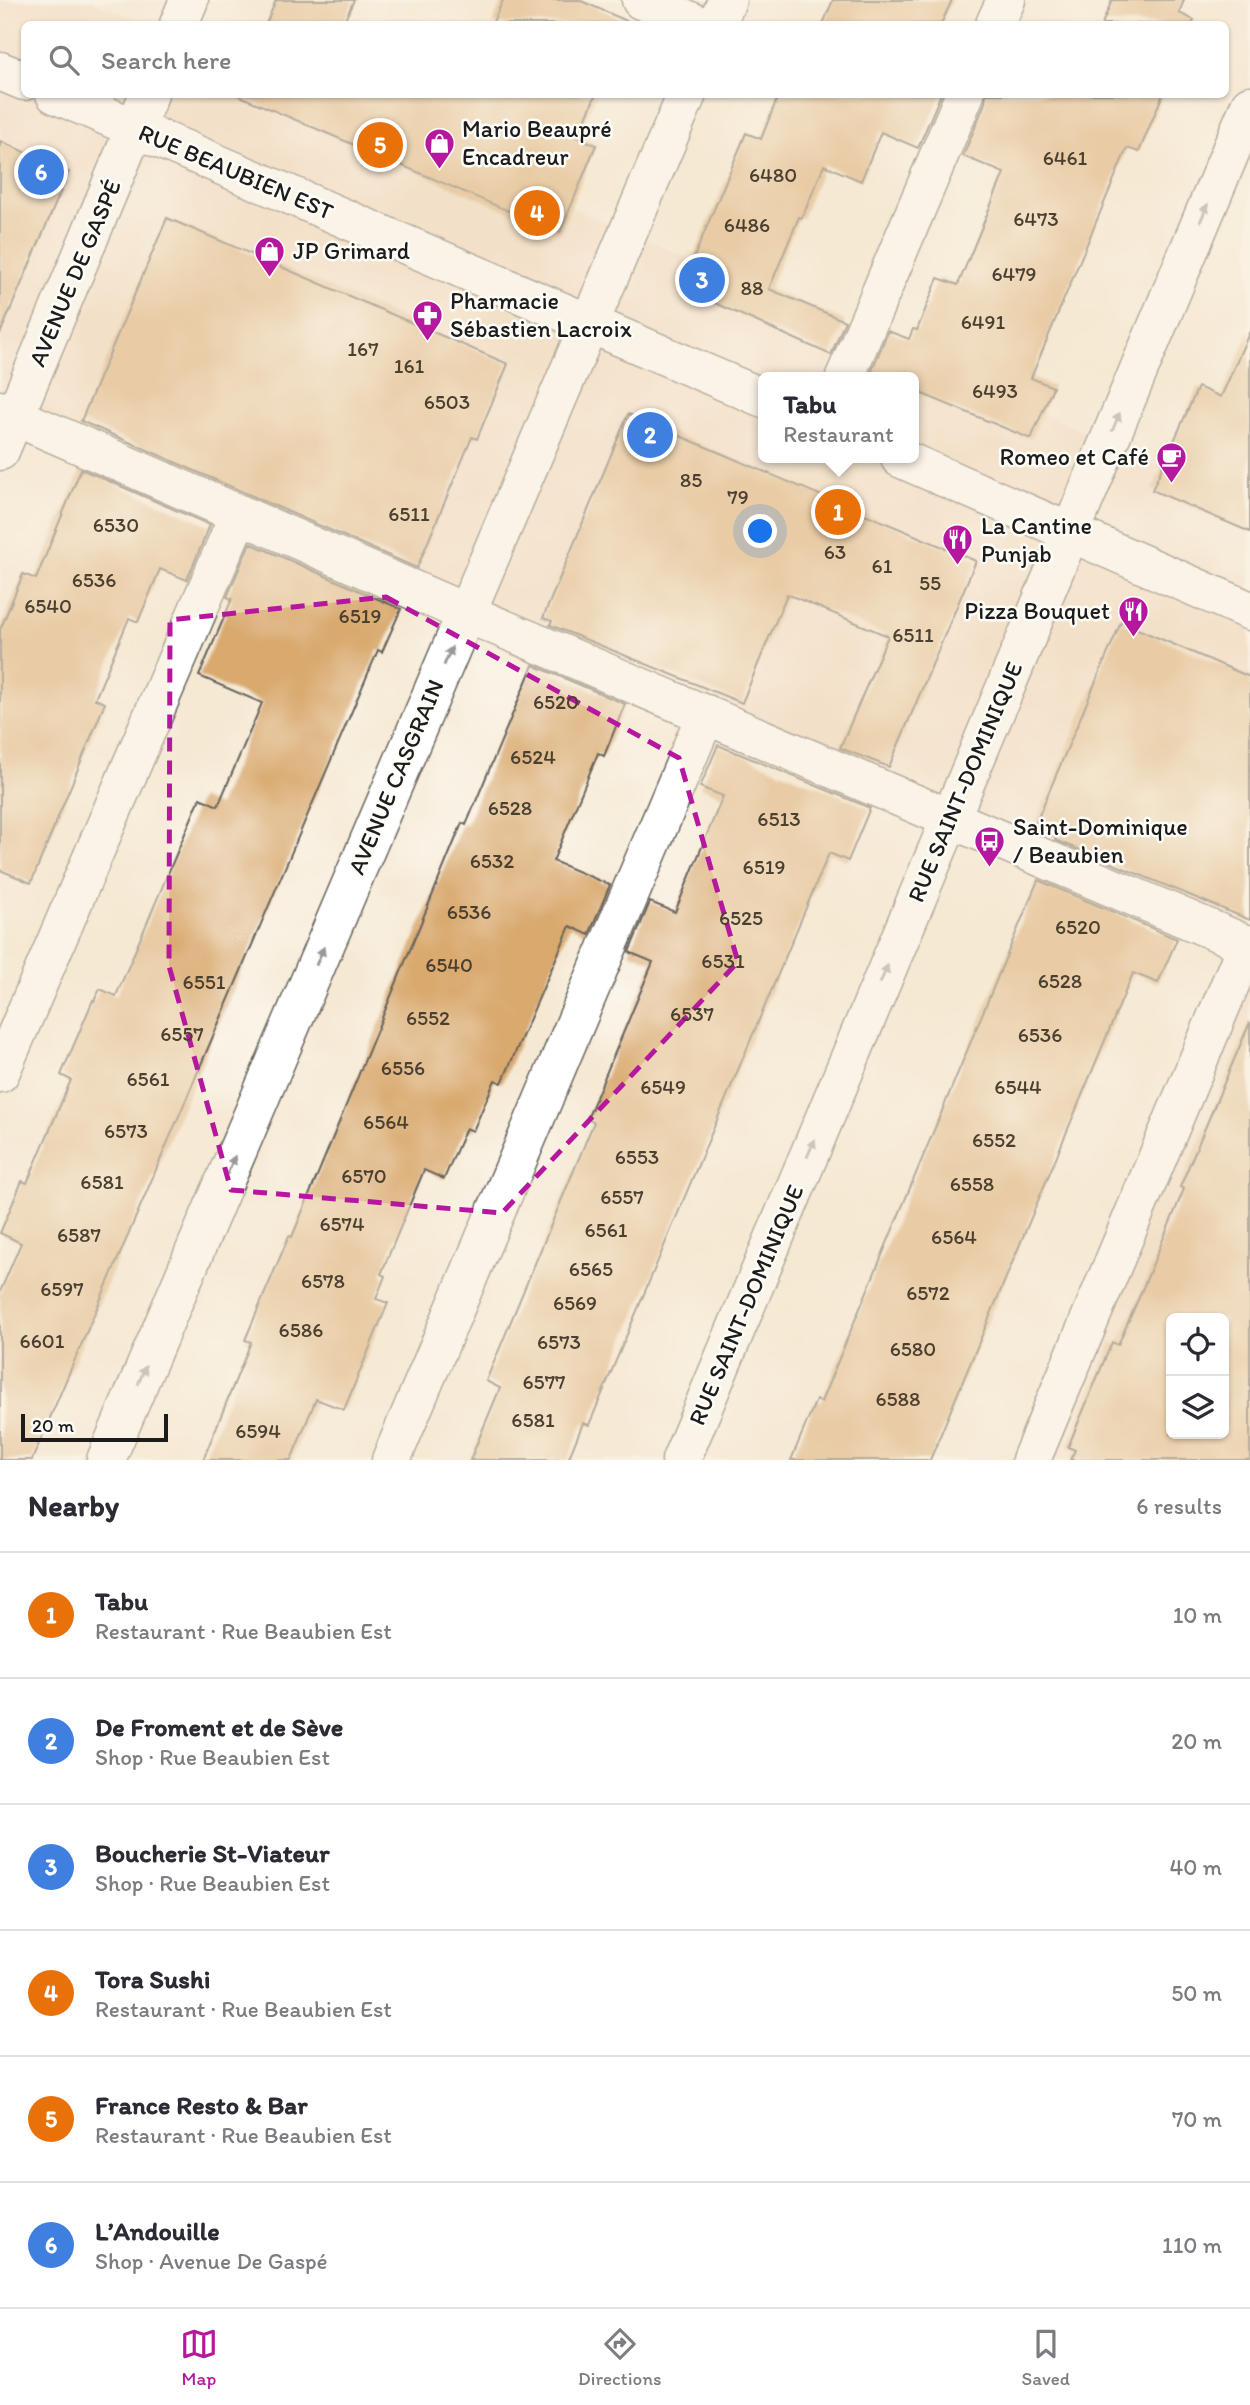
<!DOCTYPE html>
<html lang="en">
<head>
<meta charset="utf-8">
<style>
	:root { --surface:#fff; --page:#f2f2f3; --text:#2b2b33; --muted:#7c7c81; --line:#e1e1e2; --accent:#b5179e }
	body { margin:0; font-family:Itim,sans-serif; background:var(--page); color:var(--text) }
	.controls { position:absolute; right:21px; bottom:21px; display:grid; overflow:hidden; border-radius:10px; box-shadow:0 2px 5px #0004 }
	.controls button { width:63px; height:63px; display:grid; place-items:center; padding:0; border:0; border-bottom:2px solid var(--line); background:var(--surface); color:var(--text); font:35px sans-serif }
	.scale { position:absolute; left:21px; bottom:18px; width:147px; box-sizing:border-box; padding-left:7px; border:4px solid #1c1c1c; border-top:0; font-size:19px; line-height:24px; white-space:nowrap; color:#1c1c1c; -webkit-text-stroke:5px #fdfcf7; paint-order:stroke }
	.you { position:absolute; left:761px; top:532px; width:24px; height:24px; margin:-18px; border:5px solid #fff; border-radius:50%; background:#1a73e8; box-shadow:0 0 0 10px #1a73e833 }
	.badge { display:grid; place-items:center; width:46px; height:46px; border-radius:50%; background:var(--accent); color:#fff; font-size:23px; font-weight:700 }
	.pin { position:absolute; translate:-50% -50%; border:4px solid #fff; box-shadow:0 2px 7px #0006 }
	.popup { position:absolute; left:758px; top:372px; width:161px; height:91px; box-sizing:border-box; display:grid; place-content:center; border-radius:10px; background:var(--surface); filter:drop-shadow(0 2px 5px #0005); font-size:23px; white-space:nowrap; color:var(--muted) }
	.popup b { font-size:26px; color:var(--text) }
	.popup::after { content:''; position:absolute; left:50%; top:100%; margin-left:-14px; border:14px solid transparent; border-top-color:var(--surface) }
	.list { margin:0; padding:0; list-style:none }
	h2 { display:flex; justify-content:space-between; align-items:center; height:91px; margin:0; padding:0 28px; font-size:30px }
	h2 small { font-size:23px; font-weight:400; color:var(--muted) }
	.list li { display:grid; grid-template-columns:46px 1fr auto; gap:21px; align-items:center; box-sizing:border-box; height:126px; padding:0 28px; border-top:2px solid var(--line) }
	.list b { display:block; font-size:26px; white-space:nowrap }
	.list p { margin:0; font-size:23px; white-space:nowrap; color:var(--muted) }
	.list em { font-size:23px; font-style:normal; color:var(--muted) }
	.icon { flex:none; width:38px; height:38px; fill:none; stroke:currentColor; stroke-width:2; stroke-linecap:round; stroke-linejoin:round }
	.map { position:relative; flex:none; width:1250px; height:1460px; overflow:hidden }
	.search { position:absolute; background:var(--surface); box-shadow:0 2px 5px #0004; left:21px; right:21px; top:21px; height:77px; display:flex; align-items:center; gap:18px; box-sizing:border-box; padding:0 24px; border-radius:10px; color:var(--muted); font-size:26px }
	.sheet { height:847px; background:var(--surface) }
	nav { display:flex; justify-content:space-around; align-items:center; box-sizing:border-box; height:98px; border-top:2px solid var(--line); background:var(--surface); font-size:19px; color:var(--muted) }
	nav a { display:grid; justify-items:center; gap:4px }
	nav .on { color:var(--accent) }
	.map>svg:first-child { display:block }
	.built { fill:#f0d5bc; fill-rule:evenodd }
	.building { fill:#d9a96e; fill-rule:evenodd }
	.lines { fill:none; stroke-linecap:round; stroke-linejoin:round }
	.minor-casing { stroke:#68645c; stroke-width:41 }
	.minor { stroke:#fff; stroke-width:38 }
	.oneway { fill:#999 }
	.marked { fill:none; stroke:#b5179e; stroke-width:5; stroke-dasharray:14 9; stroke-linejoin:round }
	.labels { text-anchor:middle; stroke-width:5; stroke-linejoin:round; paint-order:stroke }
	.number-label { font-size:21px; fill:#4b3f30 }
	.poi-label { font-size:24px; fill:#1c1c1c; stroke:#fdfcf7; text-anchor:start }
	.street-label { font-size:24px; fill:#1c1c1c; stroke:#fdfcf7 }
</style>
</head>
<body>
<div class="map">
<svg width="1250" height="1460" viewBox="0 0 1250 1460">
	<rect width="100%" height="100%" fill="#fdfcf7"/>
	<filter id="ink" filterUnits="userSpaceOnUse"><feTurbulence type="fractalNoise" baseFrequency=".0143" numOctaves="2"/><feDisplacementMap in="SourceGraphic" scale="14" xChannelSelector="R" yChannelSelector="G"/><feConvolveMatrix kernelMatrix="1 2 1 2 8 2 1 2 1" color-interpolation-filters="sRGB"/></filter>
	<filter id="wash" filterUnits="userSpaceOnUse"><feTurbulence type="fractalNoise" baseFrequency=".00686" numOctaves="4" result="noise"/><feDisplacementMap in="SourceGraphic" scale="28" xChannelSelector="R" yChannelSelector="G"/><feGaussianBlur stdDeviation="1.57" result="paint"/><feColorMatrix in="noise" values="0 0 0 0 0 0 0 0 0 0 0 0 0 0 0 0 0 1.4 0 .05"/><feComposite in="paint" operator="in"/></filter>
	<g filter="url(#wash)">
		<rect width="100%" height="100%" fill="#f6e9d4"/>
		<path class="built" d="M 0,0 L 91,0 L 148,24 L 24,24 L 24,94 L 310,95 L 629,232 L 1250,505 L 1250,1460 L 1018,1460 L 1247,944 L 0,424 ZM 763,377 L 913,377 L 913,458 L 763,458 ZM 1171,1318 L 1224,1318 L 1224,1434 L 1171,1434 Z"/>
		<g id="blocks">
			<g class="building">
				<path d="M 276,0 L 354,0 L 343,24 L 266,24 Z"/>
				<path d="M 503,0 L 579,0 L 627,21 L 626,24 L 492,24 Z"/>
				<path d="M 833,0 L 952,0 L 941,24 L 823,24 Z"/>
				<path d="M 1112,0 L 1184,0 L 1179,13 L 1194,20 L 1192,24 L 1102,24 Z"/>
				<path d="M 235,94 L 596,94 L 578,137 L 596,145 L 560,233 Z"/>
				<path d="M 779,94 L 941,94 L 918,148 L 881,132 L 861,181 L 824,165 L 802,218 L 799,217 L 769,289 L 845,321 L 831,355 L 681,288 L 746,133 L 761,139 Z"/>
				<path d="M 986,94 L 1163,94 L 1139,152 L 1127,148 L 1031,378 L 1053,387 L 1031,439 L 913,390 L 913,377 L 869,377 L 888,331 L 909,339 L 913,329 L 917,330 L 938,278 L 958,285 L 1004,173 L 963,156 L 985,103 Z"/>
				<path d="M 0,141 L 69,172 L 0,334 Z"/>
				<path d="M 167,218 L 508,364 L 477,439 L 472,437 L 417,568 L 81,421 Z"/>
				<path d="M 1250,331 L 1250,532 L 1152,490 L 1198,387 L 1221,397 Z"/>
				<path d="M 628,414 L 976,561 L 889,767 L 840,748 L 888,636 L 787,594 L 742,703 L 550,625 L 552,621 L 543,618 Z"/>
				<path d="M 81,469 L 210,525 L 187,580 L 160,569 L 138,622 L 129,618 L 95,699 L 105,703 L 31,883 L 0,870 L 0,630 L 23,574 L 36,579 Z"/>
				<path d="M 250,543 L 401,609 L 382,652 L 378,650 L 32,1460 L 0,1460 L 0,1292 L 21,1243 L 0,1233 L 22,1181 L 27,1183 L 71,1080 L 61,1075 L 93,1000 L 94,1001 L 100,989 L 116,996 L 200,798 L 218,806 L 262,703 L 199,676 L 232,599 L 227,597 Z"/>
				<path d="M 1121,622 L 1250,677 L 1250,920 L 1055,840 L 1056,837 L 1034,827 Z"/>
				<path d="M 533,665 L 625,704 L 604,756 L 598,753 L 553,861 L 610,885 L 589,935 L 570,926 L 502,1083 L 495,1080 L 473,1131 L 466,1128 L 444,1179 L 424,1170 L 381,1274 L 385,1276 L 376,1299 L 388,1303 L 344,1410 L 316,1399 L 291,1460 L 203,1460 L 251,1342 L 245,1340 L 289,1236 L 292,1237 L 462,823 L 466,825 Z"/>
				<path d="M 718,745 L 870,808 L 848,861 L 829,853 L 589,1425 L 583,1423 L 568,1460 L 470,1460 L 500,1388 L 486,1381 L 594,1122 L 587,1119 L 653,962 L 629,952 L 650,902 L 675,912 L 723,796 L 700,787 Z"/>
				<path d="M 1038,880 L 1177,939 L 1158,983 L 1133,973 L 930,1460 L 791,1460 L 816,1400 L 821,1402 Z"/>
				<path d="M 1250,1022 L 1250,1460 L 1070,1460 L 1075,1450 L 1068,1447 L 1112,1342 L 1118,1345 L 1140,1295 L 1184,1189 L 1180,1187 ZM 1171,1318 L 1224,1318 L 1224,1434 L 1171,1434 Z"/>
			</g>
		</g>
	</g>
	<g filter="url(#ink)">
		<use href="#blocks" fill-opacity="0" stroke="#68645c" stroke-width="2"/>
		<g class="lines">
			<defs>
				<g id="minor">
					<path d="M 641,0 L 697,24"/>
					<path d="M 179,24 L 189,0"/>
					<path d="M 717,24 L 727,0"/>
					<path d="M 995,24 L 1006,0"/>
					<path d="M 0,71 L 24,81"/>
					<path d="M 55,94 L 763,398"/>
					<path d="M 845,377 L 965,94"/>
					<path d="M 0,410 L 466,613 L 1250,946"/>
					<path d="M 0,451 L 149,94"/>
					<path d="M 900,458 L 1250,611"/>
					<path d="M 0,1073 L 239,514"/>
					<path d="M 106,1460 L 687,94"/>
					<path d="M 391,1460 L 706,714"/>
					<path d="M 681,1460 L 1250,105"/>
					<path d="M 1031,1460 L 1247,944"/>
				</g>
			</defs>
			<use href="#minor" class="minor-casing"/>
			<use href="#minor" class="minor"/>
		</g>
		<defs><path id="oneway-solid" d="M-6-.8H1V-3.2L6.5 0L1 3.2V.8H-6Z" transform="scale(1.75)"/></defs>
		<g class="oneway">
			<use href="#oneway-solid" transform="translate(1204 213) rotate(-67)"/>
			<use href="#oneway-solid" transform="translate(1116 422) rotate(-67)"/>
			<use href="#oneway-solid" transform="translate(448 656) rotate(-67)"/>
			<use href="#oneway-solid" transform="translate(320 956) rotate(-67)"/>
			<use href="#oneway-solid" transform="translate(884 974) rotate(-67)"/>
			<use href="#oneway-solid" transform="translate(811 1148) rotate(-67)"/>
			<use href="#oneway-solid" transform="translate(231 1165) rotate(-67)"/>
			<use href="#oneway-solid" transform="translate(142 1375) rotate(-67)"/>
		</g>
	</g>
	<path d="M0 0H1250V1460H0ZM 386,597 L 679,758 L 738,962 L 502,1213 L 231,1190 L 169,966 L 170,620 Z" fill="#f6e9d4" fill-opacity=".55" fill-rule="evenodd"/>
	<path class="marked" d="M 386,597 L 679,758 L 738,962 L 502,1213 L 231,1190 L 169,966 L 170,620 Z"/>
	<defs>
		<symbol id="shop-pin" viewBox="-11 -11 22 30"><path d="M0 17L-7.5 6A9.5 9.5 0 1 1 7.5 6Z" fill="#b5179e" stroke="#fdfcf7"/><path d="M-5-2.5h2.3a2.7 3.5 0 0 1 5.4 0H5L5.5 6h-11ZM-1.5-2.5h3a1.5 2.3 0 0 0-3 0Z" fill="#fff"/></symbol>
		<symbol id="pharmacy-pin" viewBox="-11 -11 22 30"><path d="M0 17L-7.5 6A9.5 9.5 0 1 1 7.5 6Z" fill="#b5179e" stroke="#fdfcf7"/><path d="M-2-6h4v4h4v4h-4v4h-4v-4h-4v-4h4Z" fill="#fff"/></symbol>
		<symbol id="cafe-pin" viewBox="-11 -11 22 30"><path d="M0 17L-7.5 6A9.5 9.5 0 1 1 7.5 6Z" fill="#b5179e" stroke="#fdfcf7"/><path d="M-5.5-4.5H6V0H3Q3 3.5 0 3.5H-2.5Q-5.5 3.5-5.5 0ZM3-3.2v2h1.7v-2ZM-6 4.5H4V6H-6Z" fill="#fff"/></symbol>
		<symbol id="restaurant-pin" viewBox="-11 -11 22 30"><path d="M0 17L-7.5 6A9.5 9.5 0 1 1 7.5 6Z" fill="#b5179e" stroke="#fdfcf7"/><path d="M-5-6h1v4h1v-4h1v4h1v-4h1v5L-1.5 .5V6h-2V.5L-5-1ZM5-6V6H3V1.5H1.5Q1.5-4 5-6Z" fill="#fff"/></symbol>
		<symbol id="bus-pin" viewBox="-11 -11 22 30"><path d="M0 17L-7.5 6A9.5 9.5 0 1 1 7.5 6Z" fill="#b5179e" stroke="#fdfcf7"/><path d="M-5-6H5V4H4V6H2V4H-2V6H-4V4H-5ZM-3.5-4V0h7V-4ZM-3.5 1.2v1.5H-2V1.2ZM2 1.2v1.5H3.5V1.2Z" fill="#fff"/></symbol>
	</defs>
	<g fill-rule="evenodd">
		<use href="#shop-pin" x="422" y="126" width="35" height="47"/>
		<use href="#shop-pin" x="252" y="234" width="35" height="47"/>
		<use href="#pharmacy-pin" x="410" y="298" width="35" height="47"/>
		<use href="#cafe-pin" x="1154" y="440" width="35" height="47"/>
		<use href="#restaurant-pin" x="940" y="522" width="35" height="47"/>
		<use href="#restaurant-pin" x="1116" y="594" width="35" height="47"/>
		<use href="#bus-pin" x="972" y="824" width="35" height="47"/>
	</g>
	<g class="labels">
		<g class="number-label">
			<text x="1065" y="165">6461</text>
			<text x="773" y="182">6480</text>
			<text x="1036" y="226">6473</text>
			<text x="747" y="232">6486</text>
			<text x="1014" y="281">6479</text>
			<text x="752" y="295">88</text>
			<text x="983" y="329">6491</text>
			<text x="363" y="356">167</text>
			<text x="409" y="373">161</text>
			<text x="995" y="398">6493</text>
			<text x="447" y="409">6503</text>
			<text x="691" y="487">85</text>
			<text x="738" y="504">79</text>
			<text x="409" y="521">6511</text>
			<text x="116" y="532">6530</text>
			<text x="835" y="559">63</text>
			<text x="882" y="573">61</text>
			<text x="94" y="587">6536</text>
			<text x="930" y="590">55</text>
			<text x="48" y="613">6540</text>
			<text x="360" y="623">6519</text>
			<text x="913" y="642">6511</text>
			<text x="556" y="709">6520</text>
			<text x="533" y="764">6524</text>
			<text x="510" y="815">6528</text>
			<text x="779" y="826">6513</text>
			<text x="492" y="868">6532</text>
			<text x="764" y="874">6519</text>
			<text x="469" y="919">6536</text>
			<text x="741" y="925">6525</text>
			<text x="1078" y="934">6520</text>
			<text x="723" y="968">6531</text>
			<text x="449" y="972">6540</text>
			<text x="1060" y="988">6528</text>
			<text x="204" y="989">6551</text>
			<text x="692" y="1021">6537</text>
			<text x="428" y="1025">6552</text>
			<text x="182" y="1041">6557</text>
			<text x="1040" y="1042">6536</text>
			<text x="403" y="1075">6556</text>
			<text x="148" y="1086">6561</text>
			<text x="663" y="1094">6549</text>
			<text x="1018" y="1094">6544</text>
			<text x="386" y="1129">6564</text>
			<text x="126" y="1138">6573</text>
			<text x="994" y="1147">6552</text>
			<text x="637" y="1164">6553</text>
			<text x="364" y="1183">6570</text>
			<text x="102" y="1189">6581</text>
			<text x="972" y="1191">6558</text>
			<text x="622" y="1204">6557</text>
			<text x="342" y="1231">6574</text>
			<text x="606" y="1237">6561</text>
			<text x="79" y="1242">6587</text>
			<text x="954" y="1244">6564</text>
			<text x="591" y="1276">6565</text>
			<text x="323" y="1288">6578</text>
			<text x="62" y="1296">6597</text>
			<text x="928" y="1300">6572</text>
			<text x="575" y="1310">6569</text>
			<text x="301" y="1337">6586</text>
			<text x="42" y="1348">6601</text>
			<text x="559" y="1349">6573</text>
			<text x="913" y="1356">6580</text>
			<text x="544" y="1389">6577</text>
			<text x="898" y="1406">6588</text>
			<text x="533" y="1427">6581</text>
			<text x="258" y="1438">6594</text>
		</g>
		<g class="poi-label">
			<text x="462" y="137">Mario Beaupré<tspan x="462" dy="28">Encadreur</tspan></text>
			<text x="293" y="259">JP Grimard</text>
			<text x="450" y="309">Pharmacie<tspan x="450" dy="28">Sébastien Lacroix</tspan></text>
			<text x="1149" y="465" text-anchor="end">Romeo et Café</text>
			<text x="981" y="534">La Cantine<tspan x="981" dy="28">Punjab</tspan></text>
			<text x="1110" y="619" text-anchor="end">Pizza Bouquet</text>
			<text x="1013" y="835">Saint-Dominique<tspan x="1013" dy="28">/ Beaubien</tspan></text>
		</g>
		<g class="street-label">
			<text transform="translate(236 172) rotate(23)" y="8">RUE BEAUBIEN EST</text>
			<text transform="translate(75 273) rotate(-67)" y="8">AVENUE DE GASPÉ</text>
			<text transform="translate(396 777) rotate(-67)" y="8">AVENUE CASGRAIN</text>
			<text transform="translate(965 782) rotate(-67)" y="8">RUE SAINT-DOMINIQUE</text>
			<text transform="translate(746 1305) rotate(-67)" y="8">RUE SAINT-DOMINIQUE</text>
		</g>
	</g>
</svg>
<div class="controls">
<button><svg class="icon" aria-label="locate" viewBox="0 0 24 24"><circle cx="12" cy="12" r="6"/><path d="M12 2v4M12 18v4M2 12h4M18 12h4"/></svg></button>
<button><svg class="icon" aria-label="layers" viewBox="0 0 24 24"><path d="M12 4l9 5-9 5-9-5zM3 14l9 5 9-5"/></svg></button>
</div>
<div class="scale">20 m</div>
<div class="you"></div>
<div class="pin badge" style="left:838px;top:512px;background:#e8710a">1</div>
<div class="popup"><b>Tabu</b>Restaurant</div>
<div class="pin badge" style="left:650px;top:435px;background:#3f7fe0">2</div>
<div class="pin badge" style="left:702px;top:280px;background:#3f7fe0">3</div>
<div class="pin badge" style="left:537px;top:213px;background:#e8710a">4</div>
<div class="pin badge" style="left:380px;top:145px;background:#e8710a">5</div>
<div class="pin badge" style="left:41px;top:172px;background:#3f7fe0">6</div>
<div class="search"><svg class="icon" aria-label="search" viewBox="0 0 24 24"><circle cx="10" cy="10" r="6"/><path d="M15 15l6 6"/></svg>Search here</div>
</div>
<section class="sheet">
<h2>Nearby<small>6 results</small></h2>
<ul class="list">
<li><span class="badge" style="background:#e8710a">1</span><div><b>Tabu</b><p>Restaurant · Rue Beaubien Est</p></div><em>10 m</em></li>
<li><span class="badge" style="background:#3f7fe0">2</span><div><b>De Froment et de Sève</b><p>Shop · Rue Beaubien Est</p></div><em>20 m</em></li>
<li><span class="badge" style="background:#3f7fe0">3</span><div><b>Boucherie St-Viateur</b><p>Shop · Rue Beaubien Est</p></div><em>40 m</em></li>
<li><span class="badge" style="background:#e8710a">4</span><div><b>Tora Sushi</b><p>Restaurant · Rue Beaubien Est</p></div><em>50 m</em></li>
<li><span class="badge" style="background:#e8710a">5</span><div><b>France Resto &amp; Bar</b><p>Restaurant · Rue Beaubien Est</p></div><em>70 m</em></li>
<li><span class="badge" style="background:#3f7fe0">6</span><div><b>L’Andouille</b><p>Shop · Avenue De Gaspé</p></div><em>110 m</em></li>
</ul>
</section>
<nav>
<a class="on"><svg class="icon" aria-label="map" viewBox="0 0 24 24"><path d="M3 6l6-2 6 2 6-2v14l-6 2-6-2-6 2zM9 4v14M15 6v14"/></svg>Map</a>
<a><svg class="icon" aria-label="directions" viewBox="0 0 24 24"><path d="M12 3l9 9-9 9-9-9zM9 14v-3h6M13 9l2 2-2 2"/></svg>Directions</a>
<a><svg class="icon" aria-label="saved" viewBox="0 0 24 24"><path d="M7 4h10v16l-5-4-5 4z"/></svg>Saved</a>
</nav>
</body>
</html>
